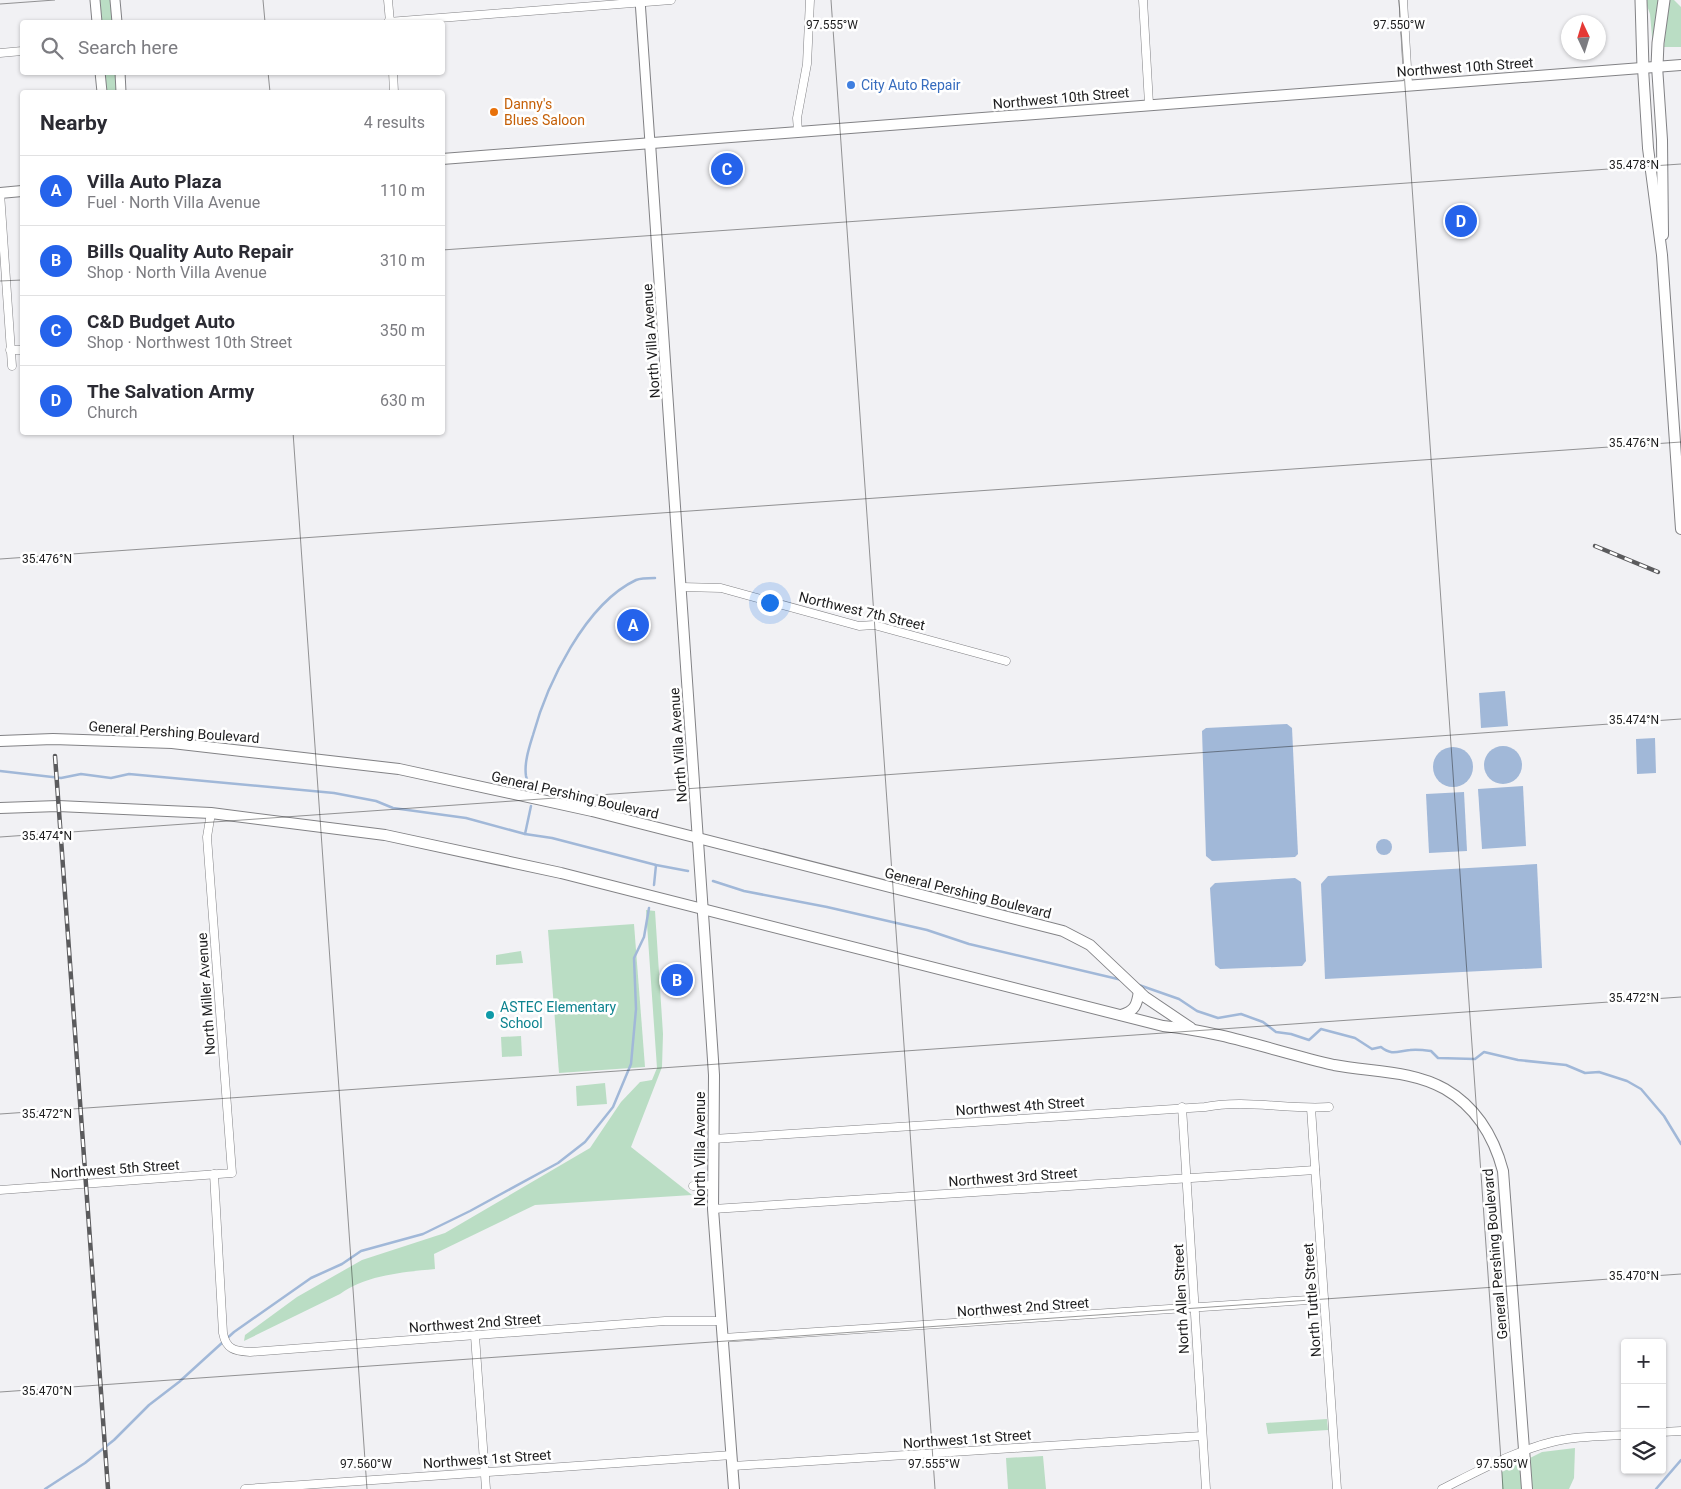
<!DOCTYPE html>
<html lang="en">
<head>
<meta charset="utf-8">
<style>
	:root { --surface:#fff; --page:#f2f2f3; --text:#2b2b33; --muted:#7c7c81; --line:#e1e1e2; --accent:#2563eb }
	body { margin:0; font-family:Roboto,sans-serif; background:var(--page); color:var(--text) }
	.controls { position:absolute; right:15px; bottom:15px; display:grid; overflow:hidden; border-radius:5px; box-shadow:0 1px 4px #0004 }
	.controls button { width:45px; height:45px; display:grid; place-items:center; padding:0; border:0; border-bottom:1px solid var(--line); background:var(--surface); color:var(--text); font:25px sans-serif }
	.compass { position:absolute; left:1561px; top:15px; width:45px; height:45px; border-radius:50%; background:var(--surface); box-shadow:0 1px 4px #0004; rotate:356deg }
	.you { position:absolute; left:769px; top:602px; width:18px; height:18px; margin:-12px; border:4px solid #fff; border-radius:50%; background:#1a73e8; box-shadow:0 0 0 8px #1a73e833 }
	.badge { display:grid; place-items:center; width:32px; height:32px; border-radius:50%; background:var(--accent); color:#fff; font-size:16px; font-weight:700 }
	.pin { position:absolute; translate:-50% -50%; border:2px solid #fff; box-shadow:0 1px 5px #0006 }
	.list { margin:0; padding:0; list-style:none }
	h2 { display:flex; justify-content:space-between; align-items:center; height:65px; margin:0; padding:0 20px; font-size:21px }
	h2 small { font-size:16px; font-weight:400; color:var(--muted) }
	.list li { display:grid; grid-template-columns:32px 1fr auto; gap:15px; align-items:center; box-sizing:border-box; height:70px; padding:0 20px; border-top:1px solid var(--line) }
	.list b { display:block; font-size:19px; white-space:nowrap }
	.list p { margin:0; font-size:16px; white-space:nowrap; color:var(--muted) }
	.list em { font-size:16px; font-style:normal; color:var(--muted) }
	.icon { flex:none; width:28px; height:28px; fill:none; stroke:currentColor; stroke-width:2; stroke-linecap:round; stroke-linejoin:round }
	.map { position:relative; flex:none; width:1681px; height:1489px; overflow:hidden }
	.search { position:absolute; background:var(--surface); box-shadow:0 1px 4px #0004; left:20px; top:20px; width:425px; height:55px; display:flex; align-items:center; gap:12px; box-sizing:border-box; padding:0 18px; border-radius:5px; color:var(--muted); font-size:19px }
	.panel { position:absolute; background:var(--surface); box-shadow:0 1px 4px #0004; left:20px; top:90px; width:425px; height:345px; border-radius:5px }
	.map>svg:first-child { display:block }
	.green { fill:#baddc4 }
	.water { fill:#a1b8d8 }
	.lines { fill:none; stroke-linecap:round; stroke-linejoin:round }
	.stream { stroke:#a1b8d8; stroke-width:2.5 }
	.minor-casing { stroke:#828285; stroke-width:9 }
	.tertiary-casing { stroke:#828285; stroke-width:11 }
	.secondary-casing { stroke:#828285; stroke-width:12 }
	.primary-casing { stroke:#828285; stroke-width:13 }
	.minor { stroke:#fff; stroke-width:8 }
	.tertiary { stroke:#fff; stroke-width:9 }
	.secondary { stroke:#fff; stroke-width:10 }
	.primary { stroke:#fff; stroke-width:11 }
	.rail-casing { stroke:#5b5b5d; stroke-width:4.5 }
	.rail { stroke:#fff; stroke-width:2.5; stroke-dasharray:8; stroke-linecap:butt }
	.ticks { fill:none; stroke:#1c1c1d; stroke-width:1; stroke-opacity:0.45 }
	.shop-dot { fill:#3f7fe0; stroke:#fff; stroke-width:2 }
	.food-dot { fill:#e8710a; stroke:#fff; stroke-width:2 }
	.culture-dot { fill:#0f9aa8; stroke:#fff; stroke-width:2 }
	.labels { text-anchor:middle; stroke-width:5; stroke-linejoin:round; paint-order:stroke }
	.street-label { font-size:14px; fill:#1c1c1d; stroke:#fff }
	.shop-label { font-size:14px; fill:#366cbe; stroke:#fff; text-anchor:start }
	.food-label { font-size:14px; fill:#c56008; stroke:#fff; text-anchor:start }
	.culture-label { font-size:14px; fill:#0d838f; stroke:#fff; text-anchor:start }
	.ticks-label { font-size:12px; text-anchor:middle; fill:#1c1c1d; stroke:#fff; stroke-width:5; stroke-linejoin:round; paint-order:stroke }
</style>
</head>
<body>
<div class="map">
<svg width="1681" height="1489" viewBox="0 0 1681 1489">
	<rect width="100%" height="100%" fill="#f1f1f4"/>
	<g class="green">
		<path d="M 100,0 L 111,0 L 112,22 L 101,22 Z"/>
		<path d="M 1645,0 L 1660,0 L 1653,48 L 1650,14 Z"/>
		<path d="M 1669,0 L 1674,0 L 1681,7 L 1681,47 L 1664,47 Z"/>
		<path d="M 105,73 L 116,73 L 117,92 L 106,92 Z"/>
		<path d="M 646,910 L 655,911 L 663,1034 L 662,1067 L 631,1147 L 692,1195 L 535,1205 L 434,1254 L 435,1269 C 404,1272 366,1275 340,1294 L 244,1341 L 245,1335 L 297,1297 L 362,1260 L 445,1233 L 590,1148 L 621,1102 L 640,1082 L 652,1080 L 657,1068 Z"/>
		<path d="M 634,924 L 645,1067 L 559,1073 L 548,930 Z"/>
		<path d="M 521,951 L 523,963 L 496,965 L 496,955 Z"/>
		<path d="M 521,1036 L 522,1056 L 502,1057 L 501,1037 Z"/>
		<path d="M 605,1083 L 607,1104 L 577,1106 L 576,1086 Z"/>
		<path d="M 1327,1419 L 1328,1430 L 1268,1434 L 1266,1423 Z"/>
		<path d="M 1575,1448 L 1574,1478 L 1569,1489 L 1502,1489 L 1502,1472 L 1542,1452 Z"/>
		<path d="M 1043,1456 L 1046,1489 L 1008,1489 L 1006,1458 Z"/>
	</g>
	<g class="water">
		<path d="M 1505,691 L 1508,726 L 1481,728 L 1479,693 Z"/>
		<path d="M 1287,724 L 1292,728 L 1298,854 L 1295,857 L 1212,861 L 1206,856 L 1202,731 L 1206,728 Z"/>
		<path d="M 1655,738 L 1656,773 L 1637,774 L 1636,739 Z"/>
		<circle cx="1503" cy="765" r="19"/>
		<circle cx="1453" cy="767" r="20"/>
		<path d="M 1523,786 L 1526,846 L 1482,849 L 1478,789 Z"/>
		<path d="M 1464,792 L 1467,851 L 1429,853 L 1426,794 Z"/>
		<circle cx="1384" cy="847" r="8"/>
		<path d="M 1537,864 L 1542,968 L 1325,979 L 1321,884 L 1328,876 Z"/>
		<path d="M 1295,878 L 1301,882 L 1306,961 L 1302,966 L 1220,969 L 1215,965 L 1210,888 L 1215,883 Z"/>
	</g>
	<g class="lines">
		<g class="stream">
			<path d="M 0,771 L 61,778 L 81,774 L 111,778 L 129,774 L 334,793 L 376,801 L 393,808 L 466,818 L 525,834 L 552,838 L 656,865 L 688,871"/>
			<path d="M 532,790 C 530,786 527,781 526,776 C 524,763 529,748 533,735 C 547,684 585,604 636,580 C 641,578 649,578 655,578"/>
			<path d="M 525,834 L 531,806"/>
			<path d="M 713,881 L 744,891 L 827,907 L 927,930 L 969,944 L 1122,980"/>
			<path d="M 654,885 L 656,865"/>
			<path d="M 1139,985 L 1179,999 L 1197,1011 L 1218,1018 L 1241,1014 L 1263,1022 L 1276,1032 L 1291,1034 L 1309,1040 L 1321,1029 L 1355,1038 L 1372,1049 L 1381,1047 C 1392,1056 1398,1051 1410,1050 C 1417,1049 1424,1050 1431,1051 L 1438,1058 L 1475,1059 L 1484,1052 L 1518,1060 L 1566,1065 L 1585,1073 L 1599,1072 L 1627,1081 L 1641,1089 L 1664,1116 L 1681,1144"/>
			<path d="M 45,1489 L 85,1463 L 114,1440 L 149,1405 L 179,1382 L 234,1332 L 311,1278 L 342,1264 L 361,1251 L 423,1234 L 470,1211 L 558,1163 L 585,1142 L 613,1107 L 631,1064 L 636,1009 L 634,958 L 644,937 L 649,908"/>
			<path d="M 1656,1489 L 1681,1460"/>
		</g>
		<defs>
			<g id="minor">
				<path d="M 388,0 L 390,22"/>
				<path d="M 1143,0 L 1149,104"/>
				<path d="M 1403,0 L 1408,84"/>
				<path d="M 388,22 L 671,0"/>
				<path d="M 0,53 L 22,51"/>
				<path d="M 393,72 L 394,92"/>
				<path d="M 798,131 L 797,118 L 807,64 L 810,0"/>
				<path d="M 0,193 L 12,366"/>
				<path d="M 10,350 L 22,350"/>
				<path d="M 682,587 L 721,588 L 859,626 L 874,625 L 1006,661"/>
				<path d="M 1182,1107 L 1206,1489"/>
				<path d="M 1311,1108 L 1337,1489"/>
				<path d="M 713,1139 L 1205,1107 C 1246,1099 1288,1110 1329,1107"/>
				<path d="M 214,1174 L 223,1333 C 226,1349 234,1351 250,1352 L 665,1321 L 722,1321"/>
				<path d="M 693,1186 L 712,1185"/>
				<path d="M 0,1190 L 232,1173 L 207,837 L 211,813"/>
				<path d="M 713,1209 L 1315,1170"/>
				<path d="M 475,1336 L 486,1489"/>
				<path d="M 723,1338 L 1324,1299"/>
				<path d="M 1662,1432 L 1681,1431"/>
				<path d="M 733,1466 L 1202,1436"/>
				<path d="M 245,1489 L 732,1455"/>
				<path d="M 1442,1489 C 1478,1471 1516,1450 1556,1441 C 1578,1436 1602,1436 1625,1435"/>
			</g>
			<g id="tertiary">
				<path d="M 95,0 L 97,22"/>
				<path d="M 115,0 L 117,22"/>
				<path d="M 640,0 L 650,143"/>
				<path d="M 100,72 L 102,92"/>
				<path d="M 120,72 L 121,92"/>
			</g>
			<g id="secondary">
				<path d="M 1657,66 L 1662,140 L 1663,235"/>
				<path d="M 1643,68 L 1648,148 L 1662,255 L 1681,529"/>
				<path d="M 650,143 L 711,1030 L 714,1075 L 713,1209 L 734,1489"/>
				<path d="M 442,159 L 1681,65"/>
				<path d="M 0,193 L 22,191"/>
				<path d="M 0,741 L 53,739 L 172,743 L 399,769 L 592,811 L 1063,931 L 1090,945 L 1145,997 L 1191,1028"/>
				<path d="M 0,808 L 58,806 L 211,813 L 385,835 L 561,873 L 1163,1026 C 1221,1031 1277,1052 1334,1065 C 1370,1072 1412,1070 1445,1089 C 1476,1107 1494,1137 1503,1171 L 1527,1489"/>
				<path d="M 1121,1015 C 1135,1011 1137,1005 1139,991"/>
			</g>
			<g id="primary">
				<path d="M 1641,0 L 1643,68"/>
				<path d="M 1657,66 L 1658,43 L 1664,0"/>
			</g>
		</defs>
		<use href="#minor" class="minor-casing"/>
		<use href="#tertiary" class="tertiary-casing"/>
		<use href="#secondary" class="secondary-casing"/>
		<use href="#primary" class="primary-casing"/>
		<use href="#minor" class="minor"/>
		<use href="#tertiary" class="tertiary"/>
		<use href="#secondary" class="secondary"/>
		<use href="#primary" class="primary"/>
		<defs>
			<g id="rail">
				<path d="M 1595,546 L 1658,572"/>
				<path d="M 55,756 L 108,1489"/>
			</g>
		</defs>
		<use href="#rail" class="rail-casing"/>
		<use href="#rail" class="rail"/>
	</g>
	<path class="ticks" d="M 263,0 L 265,22M 831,0 L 935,1489M 1399,0 L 1503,1489M 0,4 L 55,0M 268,72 L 270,92M 442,250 L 1681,164M 0,281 L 22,280M 293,432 L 367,1489M 0,559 L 1681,442M 0,837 L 1681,719M 0,1114 L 1681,997M 0,1392 L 1681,1274"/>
	<circle class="shop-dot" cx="851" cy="85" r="5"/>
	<circle class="food-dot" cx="494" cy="112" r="5"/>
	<circle class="culture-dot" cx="490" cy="1015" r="5"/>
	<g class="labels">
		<g class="street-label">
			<text transform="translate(1465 67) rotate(-4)" y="5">Northwest 10th Street</text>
			<text transform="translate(1061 98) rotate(-5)" y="5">Northwest 10th Street</text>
			<text transform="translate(651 341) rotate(-94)" y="5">North Villa Avenue</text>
			<text transform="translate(862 611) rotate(13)" y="5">Northwest 7th Street</text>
			<text transform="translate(174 732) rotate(4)" y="5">General Pershing Boulevard</text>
			<text transform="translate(678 745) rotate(-94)" y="5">North Villa Avenue</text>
			<text transform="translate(575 795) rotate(13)" y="5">General Pershing Boulevard</text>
			<text transform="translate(968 893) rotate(14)" y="5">General Pershing Boulevard</text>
			<text transform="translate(206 994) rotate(-94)" y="5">North Miller Avenue</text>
			<text transform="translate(1020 1106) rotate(-4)" y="5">Northwest 4th Street</text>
			<text transform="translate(700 1149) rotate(-90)" y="5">North Villa Avenue</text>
			<text transform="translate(115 1169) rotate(-4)" y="5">Northwest 5th Street</text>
			<text transform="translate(1013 1177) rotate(-4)" y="5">Northwest 3rd Street</text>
			<text transform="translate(1495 1254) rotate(-95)" y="5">General Pershing Boulevard</text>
			<text transform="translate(1181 1299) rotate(-93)" y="5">North Allen Street</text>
			<text transform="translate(1312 1300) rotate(-94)" y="5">North Tuttle Street</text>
			<text transform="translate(1023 1307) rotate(-4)" y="5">Northwest 2nd Street</text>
			<text transform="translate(475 1323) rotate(-4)" y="5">Northwest 2nd Street</text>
			<text transform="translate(967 1439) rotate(-4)" y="5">Northwest 1st Street</text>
			<text transform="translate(487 1459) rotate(-4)" y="5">Northwest 1st Street</text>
		</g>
		<g class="shop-label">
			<text x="861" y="90">City Auto Repair</text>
		</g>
		<g class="food-label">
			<text x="504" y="109">Danny's<tspan x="504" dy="16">Blues Saloon</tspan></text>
		</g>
		<g class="culture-label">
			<text x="500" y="1012">ASTEC Elementary<tspan x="500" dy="16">School</tspan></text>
		</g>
	</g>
	<g class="ticks-label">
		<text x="832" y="29">97.555°W</text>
		<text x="1399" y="29">97.550°W</text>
		<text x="1634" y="169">35.478°N</text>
		<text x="1634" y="447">35.476°N</text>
		<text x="47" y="563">35.476°N</text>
		<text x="1634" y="724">35.474°N</text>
		<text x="47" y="840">35.474°N</text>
		<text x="1634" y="1002">35.472°N</text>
		<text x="47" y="1118">35.472°N</text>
		<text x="1634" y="1280">35.470°N</text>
		<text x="47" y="1395">35.470°N</text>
		<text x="366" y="1468">97.560°W</text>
		<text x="934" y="1468">97.555°W</text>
		<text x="1502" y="1468">97.550°W</text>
	</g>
</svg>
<div class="controls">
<button>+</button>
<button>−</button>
<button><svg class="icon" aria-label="layers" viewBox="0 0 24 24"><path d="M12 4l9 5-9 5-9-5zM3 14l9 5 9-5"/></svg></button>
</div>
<svg class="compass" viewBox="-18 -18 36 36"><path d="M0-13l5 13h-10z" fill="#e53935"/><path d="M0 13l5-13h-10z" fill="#7c7c81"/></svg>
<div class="you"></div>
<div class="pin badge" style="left:633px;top:625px">A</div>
<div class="pin badge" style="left:677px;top:980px">B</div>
<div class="pin badge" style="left:727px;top:169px">C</div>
<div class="pin badge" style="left:1461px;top:221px">D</div>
<div class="search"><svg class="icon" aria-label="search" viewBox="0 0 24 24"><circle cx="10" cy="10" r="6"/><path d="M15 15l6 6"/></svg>Search here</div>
<section class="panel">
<h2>Nearby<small>4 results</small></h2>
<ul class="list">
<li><span class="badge">A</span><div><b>Villa Auto Plaza</b><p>Fuel · North Villa Avenue</p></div><em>110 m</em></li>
<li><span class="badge">B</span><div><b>Bills Quality Auto Repair</b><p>Shop · North Villa Avenue</p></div><em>310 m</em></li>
<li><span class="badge">C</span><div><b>C&amp;D Budget Auto</b><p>Shop · Northwest 10th Street</p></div><em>350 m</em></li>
<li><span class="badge">D</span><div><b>The Salvation Army</b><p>Church</p></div><em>630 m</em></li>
</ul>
</section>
</div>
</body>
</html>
